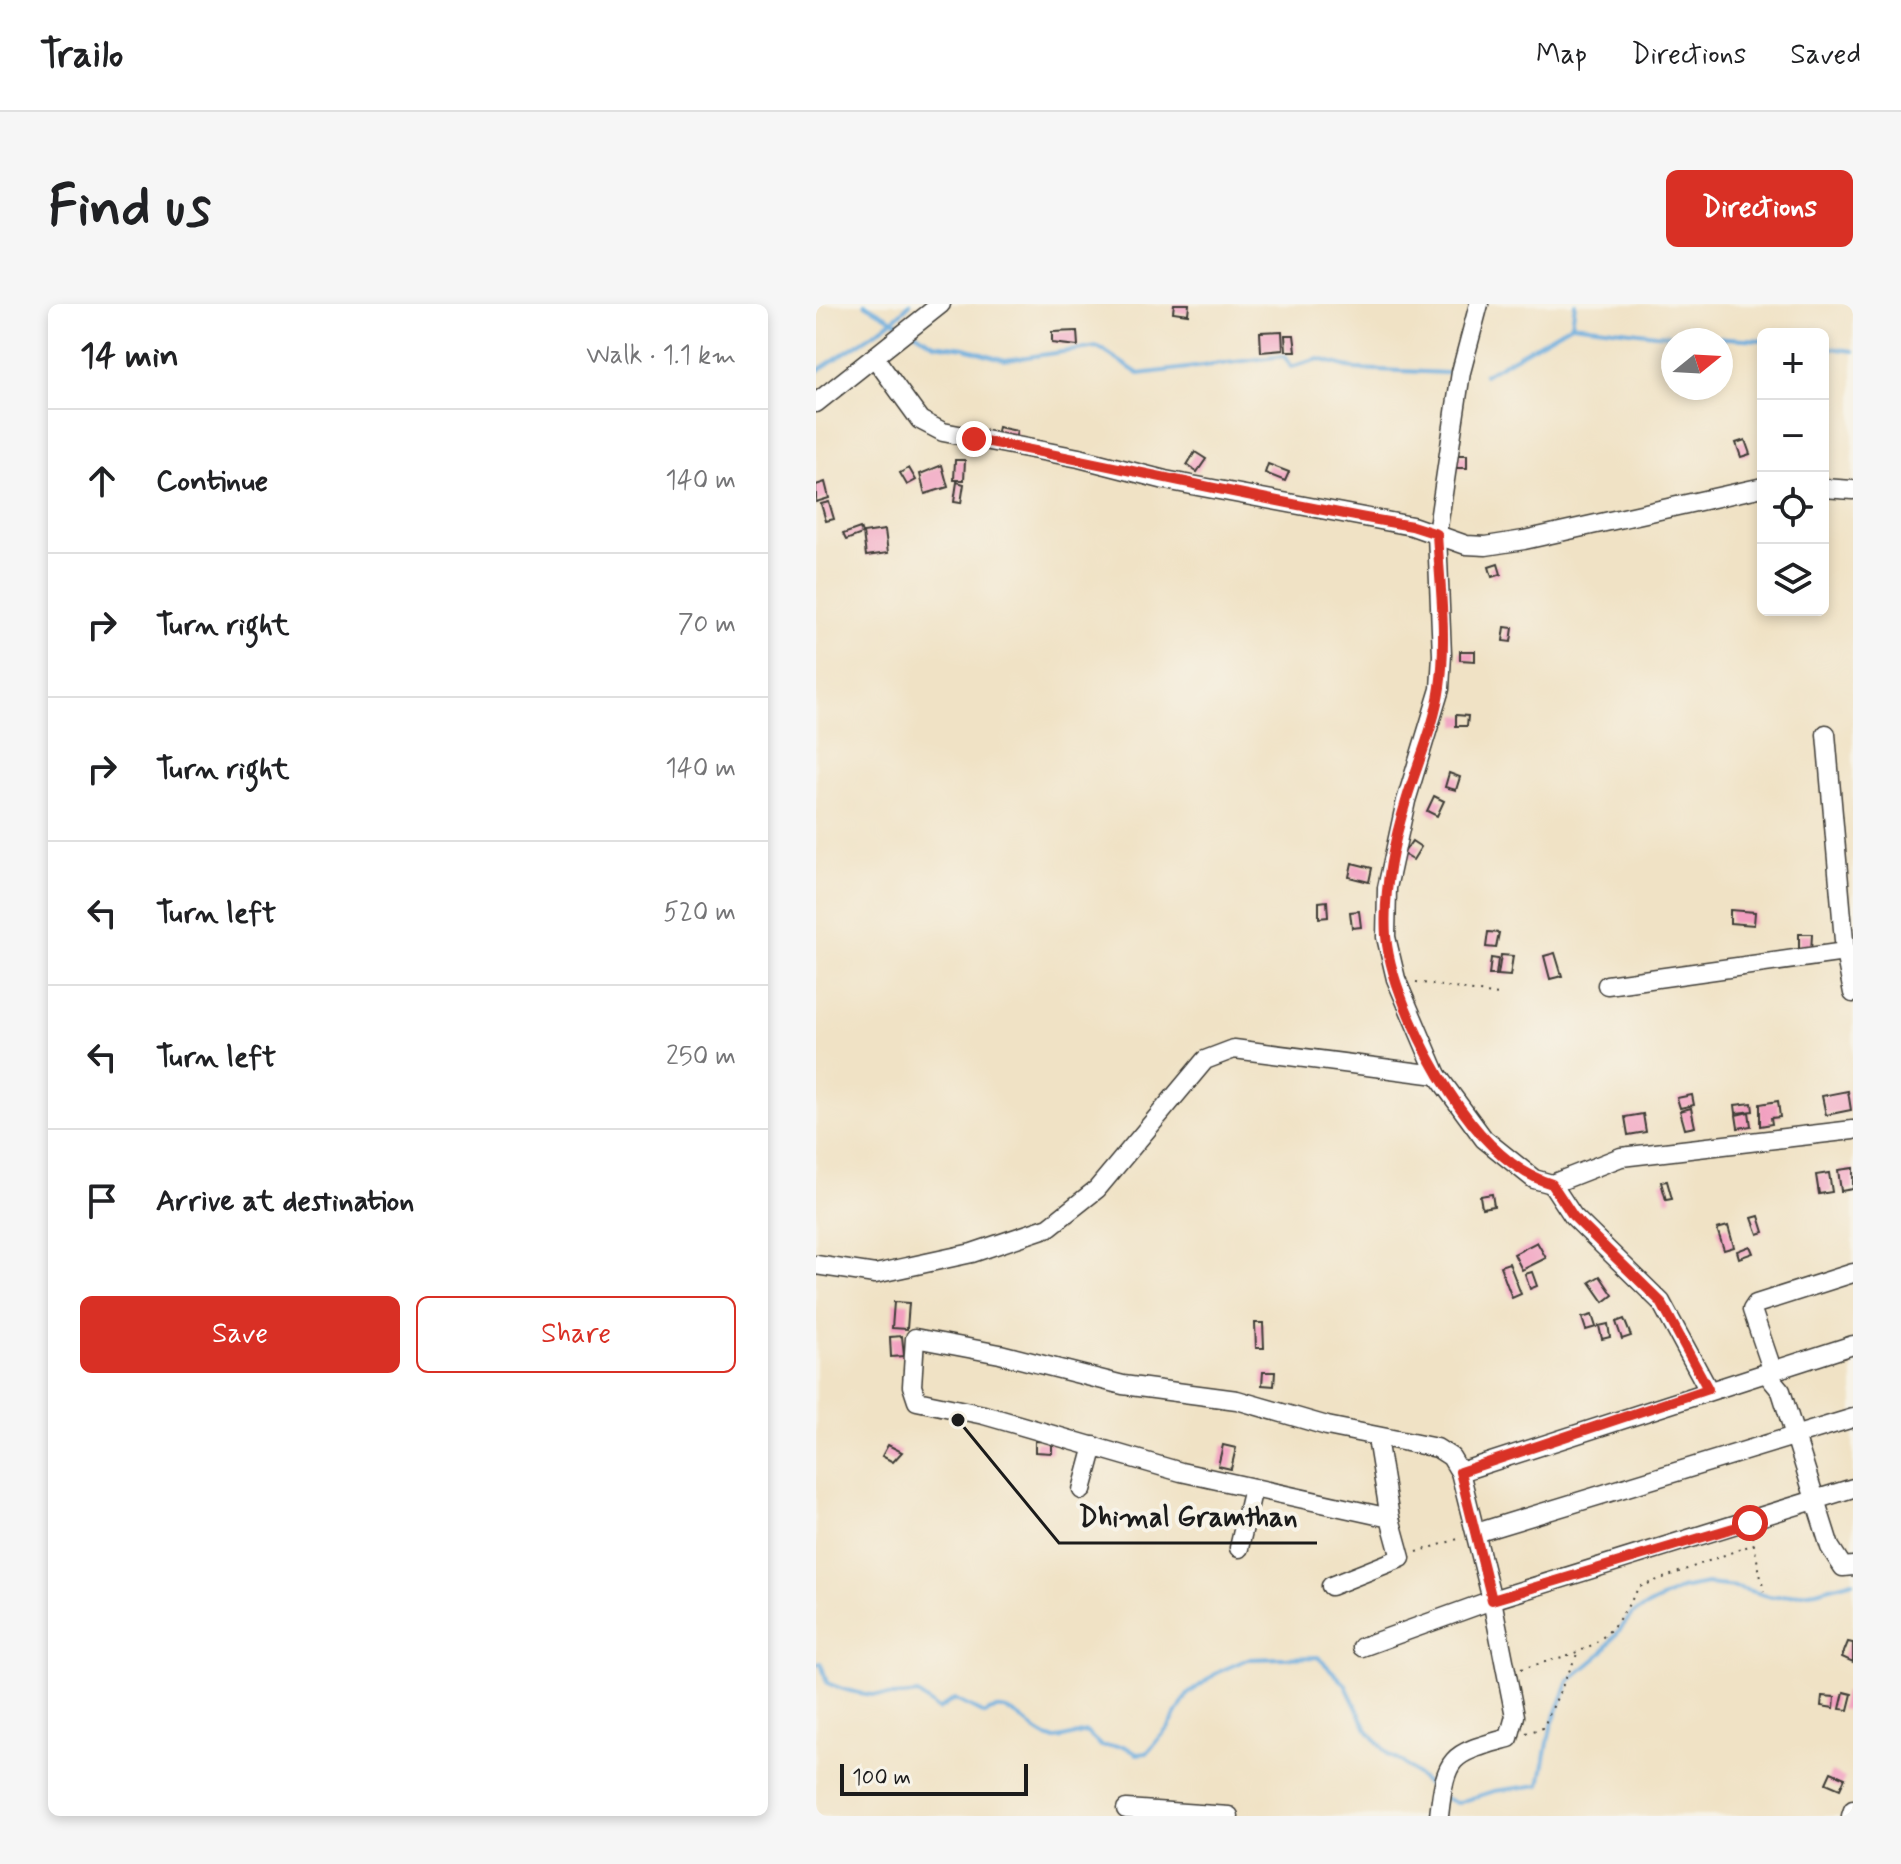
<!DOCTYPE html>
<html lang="en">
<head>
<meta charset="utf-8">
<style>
	:root { --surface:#fff; --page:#f6f6f6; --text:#202124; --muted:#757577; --line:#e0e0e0; --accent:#d93025 }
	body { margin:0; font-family:Mynerve,sans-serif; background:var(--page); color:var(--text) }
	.controls { position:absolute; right:24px; top:24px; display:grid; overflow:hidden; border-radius:12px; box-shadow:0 4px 12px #0003 }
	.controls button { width:72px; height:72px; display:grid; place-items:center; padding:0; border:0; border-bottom:2px solid var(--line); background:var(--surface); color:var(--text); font:40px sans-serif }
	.compass { position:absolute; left:845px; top:24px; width:72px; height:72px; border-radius:50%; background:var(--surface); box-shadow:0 4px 12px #0003; rotate:72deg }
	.scale { position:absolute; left:24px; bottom:20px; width:188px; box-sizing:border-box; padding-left:8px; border:4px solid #1c1c1c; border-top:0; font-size:22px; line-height:28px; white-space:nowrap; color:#1c1c1c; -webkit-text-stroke:6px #f7f3e8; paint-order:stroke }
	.stop { position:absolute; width:24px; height:24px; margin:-18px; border:6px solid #d93025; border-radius:50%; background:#fff }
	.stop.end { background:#d93025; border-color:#fff; box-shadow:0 2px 8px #0008 }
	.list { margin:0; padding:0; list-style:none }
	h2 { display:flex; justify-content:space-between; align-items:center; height:104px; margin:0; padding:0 32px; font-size:34px }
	h2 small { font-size:26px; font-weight:400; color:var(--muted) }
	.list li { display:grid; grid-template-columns:52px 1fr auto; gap:24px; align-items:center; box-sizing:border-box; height:144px; padding:0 32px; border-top:2px solid var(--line) }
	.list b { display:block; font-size:30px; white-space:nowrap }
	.list em { font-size:26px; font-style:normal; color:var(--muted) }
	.actions { display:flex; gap:16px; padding:24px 32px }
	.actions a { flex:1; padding:18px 0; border:2px solid var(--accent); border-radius:12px; text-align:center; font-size:28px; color:var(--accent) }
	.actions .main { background:var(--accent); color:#fff }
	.icon { flex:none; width:44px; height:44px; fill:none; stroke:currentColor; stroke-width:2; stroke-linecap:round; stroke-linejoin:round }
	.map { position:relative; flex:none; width:1037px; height:1512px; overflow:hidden; border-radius:12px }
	header { display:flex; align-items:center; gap:48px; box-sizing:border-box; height:112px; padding:0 40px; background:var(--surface); border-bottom:2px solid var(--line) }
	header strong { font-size:38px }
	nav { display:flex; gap:44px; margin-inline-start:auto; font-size:28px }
	.intro { display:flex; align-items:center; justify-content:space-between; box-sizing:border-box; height:192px; padding:0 48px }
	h1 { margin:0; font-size:56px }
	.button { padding:20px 36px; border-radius:12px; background:var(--accent); color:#fff; font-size:28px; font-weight:700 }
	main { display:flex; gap:48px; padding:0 48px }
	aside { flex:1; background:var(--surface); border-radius:12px; box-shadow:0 4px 12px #0003 }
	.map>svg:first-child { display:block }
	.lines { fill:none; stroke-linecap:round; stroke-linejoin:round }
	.stream { stroke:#69abdd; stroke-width:4 }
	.building { fill:#f29fc0 }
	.minor-casing { stroke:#3c3a35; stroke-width:21 }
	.path { stroke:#3c3a35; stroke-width:2; stroke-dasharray:2 6; stroke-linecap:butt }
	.minor { stroke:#fff; stroke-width:18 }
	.route { stroke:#d93025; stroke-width:10 }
	.leader { fill:none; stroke:#1c1c1c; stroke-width:3 }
	.callout-dot { fill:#1c1c1c; stroke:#f7f3e8; stroke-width:3 }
	.callout-label { font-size:28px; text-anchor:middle; font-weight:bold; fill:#1c1c1c; stroke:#f7f3e8; stroke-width:8; stroke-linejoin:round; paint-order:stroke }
</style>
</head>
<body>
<header>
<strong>Trailo</strong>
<nav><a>Map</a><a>Directions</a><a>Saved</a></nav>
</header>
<div class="intro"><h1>Find us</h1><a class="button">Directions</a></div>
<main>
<aside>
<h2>14 min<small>Walk · 1.1 km</small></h2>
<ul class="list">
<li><svg class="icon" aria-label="ahead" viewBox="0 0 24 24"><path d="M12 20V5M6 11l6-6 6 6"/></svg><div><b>Continue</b></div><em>140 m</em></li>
<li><svg class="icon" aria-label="right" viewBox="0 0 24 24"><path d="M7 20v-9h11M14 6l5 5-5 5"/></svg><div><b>Turn right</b></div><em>70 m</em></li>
<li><svg class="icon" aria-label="right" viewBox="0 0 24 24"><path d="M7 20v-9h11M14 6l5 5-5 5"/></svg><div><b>Turn right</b></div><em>140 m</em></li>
<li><svg class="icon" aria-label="left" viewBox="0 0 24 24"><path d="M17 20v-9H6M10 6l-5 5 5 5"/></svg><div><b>Turn left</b></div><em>520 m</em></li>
<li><svg class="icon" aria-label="left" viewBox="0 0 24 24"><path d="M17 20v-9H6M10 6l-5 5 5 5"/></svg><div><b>Turn left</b></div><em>250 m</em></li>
<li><svg class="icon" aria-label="arrive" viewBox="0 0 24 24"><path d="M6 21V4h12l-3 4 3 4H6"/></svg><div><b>Arrive at destination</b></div></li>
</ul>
<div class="actions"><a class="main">Save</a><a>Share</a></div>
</aside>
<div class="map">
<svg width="1037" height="1512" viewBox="0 0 1037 1512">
	<rect width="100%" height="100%" fill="#f7f3e8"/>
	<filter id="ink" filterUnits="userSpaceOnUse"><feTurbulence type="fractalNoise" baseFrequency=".0125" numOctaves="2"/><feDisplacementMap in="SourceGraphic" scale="16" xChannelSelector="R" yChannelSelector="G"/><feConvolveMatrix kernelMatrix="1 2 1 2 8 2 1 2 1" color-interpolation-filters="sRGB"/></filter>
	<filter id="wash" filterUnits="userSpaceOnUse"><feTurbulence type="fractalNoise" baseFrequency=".006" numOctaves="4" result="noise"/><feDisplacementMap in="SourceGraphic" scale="32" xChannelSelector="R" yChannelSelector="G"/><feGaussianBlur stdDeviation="1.8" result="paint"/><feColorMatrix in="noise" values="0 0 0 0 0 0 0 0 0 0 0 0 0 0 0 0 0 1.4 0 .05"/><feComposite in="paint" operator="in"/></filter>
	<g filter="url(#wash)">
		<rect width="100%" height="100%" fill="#f0e2c5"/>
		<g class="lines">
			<g class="stream">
				<path d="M 49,0 L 82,19"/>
				<path d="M 756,20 L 839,30 L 947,36"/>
				<path d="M 97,27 L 118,40 L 149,44 L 189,56 L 282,43 L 323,70 L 468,52 L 475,63 L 503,55 L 539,65 L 631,69"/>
				<path d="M 1007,43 L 1037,47"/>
				<path d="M 0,68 C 31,45 68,27 94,0"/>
				<path d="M 668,71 L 756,20 L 759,0"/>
				<path d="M 0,1361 L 5,1359 L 11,1379 C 40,1392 72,1394 102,1390 L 122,1406 L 138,1395 L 168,1410 C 197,1391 212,1430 237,1435 C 247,1436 260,1430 270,1428 L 285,1442 L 308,1442 L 321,1450 L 331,1449 L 353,1423 L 372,1390 L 402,1368 L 432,1355 L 502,1353 L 529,1380 L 551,1425 L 572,1451 L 587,1459 L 619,1487"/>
				<path d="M 629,1494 L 641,1499 L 678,1487 L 724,1481 L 735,1423 L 753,1377 L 785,1350 L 816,1310 L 865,1285 L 891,1280 L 920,1283 L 956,1293 L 1000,1287 L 1037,1277"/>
			</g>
		</g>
		<g id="blocks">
			<g class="building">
				<path d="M 358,0 L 373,0 L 372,10 L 357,8 Z"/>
				<path d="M 261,27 L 262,42 L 236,39 L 236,28 Z"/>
				<path d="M 466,27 L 467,46 L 445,48 L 444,28 Z"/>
				<path d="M 469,31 L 478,31 L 480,47 L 470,47 Z"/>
				<path d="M 182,123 L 201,127 L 198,141 L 179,136 Z"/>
				<path d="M 929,136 L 934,150 L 925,153 L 920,139 Z"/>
				<path d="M 379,148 L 390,155 L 381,168 L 371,161 Z"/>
				<rect x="635" y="151" width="16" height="13"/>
				<path d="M 139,156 L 149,156 L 148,176 L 138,176 Z"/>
				<path d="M 452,160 L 473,168 L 469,177 L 449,169 Z"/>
				<path d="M 126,161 L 132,183 L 109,190 L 104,170 Z"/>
				<path d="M 93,164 L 100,176 L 91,181 L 84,169 Z"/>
				<path d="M 9,178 L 13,194 L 0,198 L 0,181 Z"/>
				<path d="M 141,178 L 148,180 L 145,199 L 138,198 Z"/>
				<path d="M 13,198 L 18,215 L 10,217 L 5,200 Z"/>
				<path d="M 44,224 L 46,230 L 30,236 L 27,230 Z"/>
				<path d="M 69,226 L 72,249 L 50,252 L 47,229 Z"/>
				<path d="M 682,260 L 685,270 L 676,273 L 673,263 Z"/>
				<path d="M 689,323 L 697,324 L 695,338 L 687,337 Z"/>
				<path d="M 644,347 L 659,347 L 659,357 L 644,356 Z"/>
				<path d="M 640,411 L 652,412 L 651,422 L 640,422 Z"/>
				<path d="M 633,469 L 644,473 L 640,486 L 629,483 Z"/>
				<path d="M 618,492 L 628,497 L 621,512 L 611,507 Z"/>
				<path d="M 596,537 L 605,543 L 597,556 L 587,550 Z"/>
				<path d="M 536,559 L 556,564 L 553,578 L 533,573 Z"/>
				<path d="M 511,597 L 512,613 L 503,614 L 503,598 Z"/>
				<path d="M 914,606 L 939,608 L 938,621 L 914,619 Z"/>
				<path d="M 543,607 L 545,623 L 536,624 L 534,608 Z"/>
				<path d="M 672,628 L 683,629 L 680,644 L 670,643 Z"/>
				<path d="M 983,630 L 996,630 L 995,649 L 983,648 Z"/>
				<path d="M 739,649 L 746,672 L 734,675 L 728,652 Z"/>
				<path d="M 685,651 L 697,652 L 694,672 L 682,671 Z"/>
				<path d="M 675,654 L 682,655 L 680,671 L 673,671 Z"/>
				<path d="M 1032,787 L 1035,806 L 1010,811 L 1006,792 Z"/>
				<path d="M 876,791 L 878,801 L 864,804 L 861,794 Z"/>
				<path d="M 962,797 L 964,813 L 955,814 L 956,820 L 944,822 L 944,800 Z"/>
				<path d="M 936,799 L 937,807 L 920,809 L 919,801 Z"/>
				<path d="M 875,804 L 879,823 L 869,825 L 864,807 Z"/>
				<path d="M 933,808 L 935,822 L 922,824 L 920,811 Z"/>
				<path d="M 827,810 L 830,828 L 812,831 L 809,813 Z"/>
				<path d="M 1037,864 L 1037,885 L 1025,887 L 1022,866 Z"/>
				<path d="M 1013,869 L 1016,888 L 1003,890 L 1000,871 Z"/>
				<path d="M 851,877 L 856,895 L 850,896 L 845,878 Z"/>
				<path d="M 676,890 L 678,902 L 666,904 L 664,892 Z"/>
				<path d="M 943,912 L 948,928 L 942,930 L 936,914 Z"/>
				<path d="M 912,922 L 918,943 L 908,946 L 901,925 Z"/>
				<path d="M 721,938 L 730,954 L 706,966 L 698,950 Z"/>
				<path d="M 934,942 L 937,949 L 923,954 L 921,947 Z"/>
				<path d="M 693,959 L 705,990 L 696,994 L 684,962 Z"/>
				<path d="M 716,968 L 721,982 L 714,985 L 709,970 Z"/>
				<path d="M 784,972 L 797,991 L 788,998 L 774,978 Z"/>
				<path d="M 78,998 L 93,999 L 91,1025 L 76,1024 Z"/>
				<path d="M 776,1011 L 780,1023 L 770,1026 L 766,1014 Z"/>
				<path d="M 808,1015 L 815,1032 L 806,1035 L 800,1018 Z"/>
				<path d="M 439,1019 L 447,1019 L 448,1044 L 440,1044 Z"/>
				<path d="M 792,1020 L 794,1033 L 786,1035 L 783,1022 Z"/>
				<path d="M 86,1032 L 88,1052 L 75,1053 L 74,1033 Z"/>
				<path d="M 447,1068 L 459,1068 L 458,1082 L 446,1081 Z"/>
				<path d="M 219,1137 L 236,1138 L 236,1149 L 219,1148 Z"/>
				<path d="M 72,1141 L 86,1148 L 77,1158 L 66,1152 Z"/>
				<path d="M 407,1141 L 420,1144 L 415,1165 L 402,1162 Z"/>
				<path d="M 1032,1338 L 1037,1339 L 1037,1358 L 1026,1353 Z"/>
				<path d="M 1028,1388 L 1036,1390 L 1032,1406 L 1024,1405 Z"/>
				<path d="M 1006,1392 L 1019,1393 L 1018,1404 L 1005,1402 Z"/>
				<path d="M 1015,1468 L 1029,1474 L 1024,1485 L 1010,1479 Z"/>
			</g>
		</g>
	</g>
	<g filter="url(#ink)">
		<use href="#blocks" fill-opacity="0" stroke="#3c3a35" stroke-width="2"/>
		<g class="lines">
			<defs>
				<g id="minor">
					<path d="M 663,0 L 645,68 L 621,230 L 626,351 L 624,385 L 590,497 L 571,584 L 570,633 L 580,675 L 621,771 L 668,835 L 718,875 L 736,880 L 805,853 L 1037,826"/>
					<path d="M 59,54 L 104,116 L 127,128 L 263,154 L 349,176 L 596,222 L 650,241 L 670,242 L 708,236 L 947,183"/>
					<path d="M 0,99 L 125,0"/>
					<path d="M 1007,184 L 1037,186"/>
					<path d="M 1010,430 L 1029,648 L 1037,689"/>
					<path d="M 791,681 L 1029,648"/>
					<path d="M 736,880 L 757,912 L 845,998 L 892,1085"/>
					<path d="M 0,961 L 59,970 L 156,949 L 233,923 L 281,885 L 389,756 L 418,745 L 621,771"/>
					<path d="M 956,1065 L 936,1006 L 940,1000 L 1037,969"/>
					<path d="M 950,1069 L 1037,1041"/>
					<path d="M 561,1134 L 574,1214"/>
					<path d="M 644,1168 L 950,1069 L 965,1087 L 1014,1243 L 1027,1263 L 1037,1262"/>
					<path d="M 266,1186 L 278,1142"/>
					<path d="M 660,1229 L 1037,1114"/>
					<path d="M 423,1244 L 437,1184"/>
					<path d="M 515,1282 L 585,1254 L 574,1214 L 365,1168 L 168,1111 L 101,1097 L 96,1082 L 99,1034 L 184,1050 L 307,1081 L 421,1096 L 511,1122 L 621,1144 L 635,1153 L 644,1168 L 676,1296 L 699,1412 L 693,1434 C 636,1450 630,1449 623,1512"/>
					<path d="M 546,1343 L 676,1296 L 1037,1184"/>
					<path d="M 310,1505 L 413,1512"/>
					<path d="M 1035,1512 L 1037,1506"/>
				</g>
			</defs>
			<use href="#minor" class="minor-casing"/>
			<g class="path">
				<path d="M 600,678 L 682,691"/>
				<path d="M 936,1232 L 948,1288"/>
				<path d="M 601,1248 L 645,1234"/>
				<path d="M 705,1365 C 774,1344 786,1349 823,1283 L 938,1240"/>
				<path d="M 710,1429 L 727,1424 L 762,1348"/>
			</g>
			<use href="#minor" class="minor"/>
		</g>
	</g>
	<g class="lines" filter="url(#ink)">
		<path class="route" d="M 158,135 C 304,162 449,198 596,222 L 621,230 C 624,280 631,333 624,383 C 619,420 602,458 591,494 C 578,536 567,587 570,632 C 574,680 608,749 634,789 C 658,826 692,867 736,880 L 757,912 L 845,998 L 892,1085 L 644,1168 L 676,1296 L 934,1219"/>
	</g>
	<path class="leader" d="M142 1116L243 1239H501"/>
	<circle class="callout-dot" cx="142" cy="1116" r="8"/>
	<g class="callout-label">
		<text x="372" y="1222">Dhimal Gramthan</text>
	</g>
</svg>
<div class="controls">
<button>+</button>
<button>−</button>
<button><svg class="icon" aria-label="locate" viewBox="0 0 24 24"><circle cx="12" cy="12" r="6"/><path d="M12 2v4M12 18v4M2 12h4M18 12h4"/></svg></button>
<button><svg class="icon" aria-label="layers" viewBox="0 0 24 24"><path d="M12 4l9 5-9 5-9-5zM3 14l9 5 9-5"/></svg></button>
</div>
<svg class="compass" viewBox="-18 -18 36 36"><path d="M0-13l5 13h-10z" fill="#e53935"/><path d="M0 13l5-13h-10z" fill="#757577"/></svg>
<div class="scale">100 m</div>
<div class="stop" style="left:934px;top:1219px"></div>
<div class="stop end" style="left:158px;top:135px"></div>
</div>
</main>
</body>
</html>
